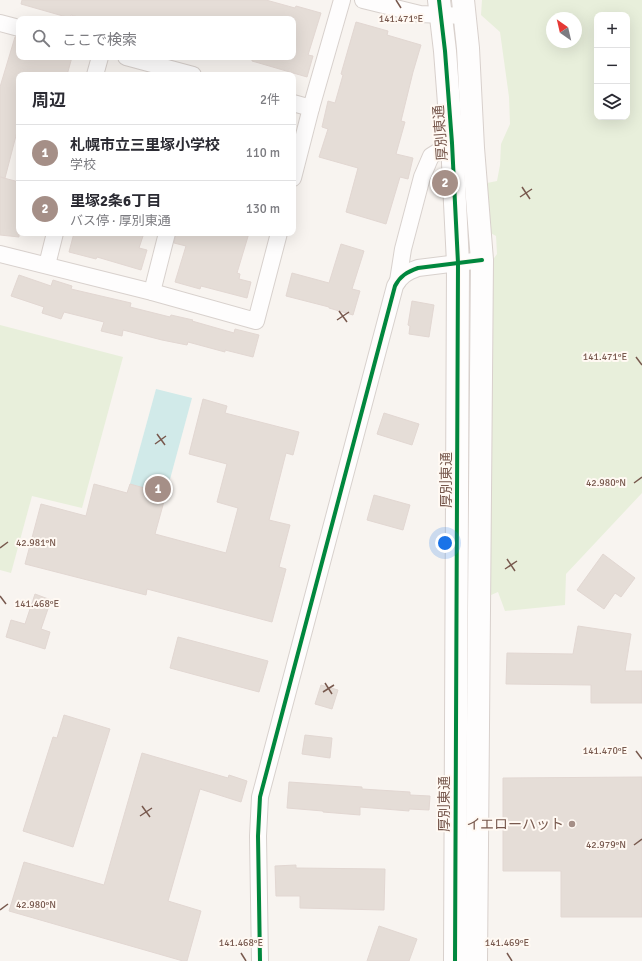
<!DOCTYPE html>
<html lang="ja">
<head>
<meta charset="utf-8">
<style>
	:root { --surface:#fff; --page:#f7f7f7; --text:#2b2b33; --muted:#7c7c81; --line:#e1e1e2; --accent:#a58f87 }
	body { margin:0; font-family:Signika,"Noto Sans JP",sans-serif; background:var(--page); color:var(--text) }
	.controls { position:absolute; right:12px; top:12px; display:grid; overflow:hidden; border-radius:8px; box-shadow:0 4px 16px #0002 }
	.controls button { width:36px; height:36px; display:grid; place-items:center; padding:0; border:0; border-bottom:1px solid var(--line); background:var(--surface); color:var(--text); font:20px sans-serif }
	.compass { position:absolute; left:546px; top:12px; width:36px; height:36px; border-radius:50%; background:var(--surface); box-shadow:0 4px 16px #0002; rotate:326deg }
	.you { position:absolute; left:445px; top:543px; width:14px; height:14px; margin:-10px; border:3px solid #fff; border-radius:50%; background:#1a73e8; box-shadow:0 0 0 6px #1a73e833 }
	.badge { display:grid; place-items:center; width:26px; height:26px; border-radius:50%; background:var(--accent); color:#fff; font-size:13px; font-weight:700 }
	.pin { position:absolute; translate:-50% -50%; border:2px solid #fff; box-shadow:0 1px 4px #0006 }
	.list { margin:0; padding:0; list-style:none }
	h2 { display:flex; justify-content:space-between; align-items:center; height:52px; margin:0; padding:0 16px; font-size:17px }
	h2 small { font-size:13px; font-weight:400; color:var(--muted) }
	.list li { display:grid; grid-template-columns:26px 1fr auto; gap:12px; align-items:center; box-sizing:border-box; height:56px; padding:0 16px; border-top:1px solid var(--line) }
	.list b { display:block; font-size:15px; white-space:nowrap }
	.list p { margin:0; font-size:13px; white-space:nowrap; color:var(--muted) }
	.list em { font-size:13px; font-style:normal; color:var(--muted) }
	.icon { flex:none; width:22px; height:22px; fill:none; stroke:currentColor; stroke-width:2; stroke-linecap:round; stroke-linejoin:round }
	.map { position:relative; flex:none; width:642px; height:961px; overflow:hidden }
	.search { position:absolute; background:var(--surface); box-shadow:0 4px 16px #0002; left:16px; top:16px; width:280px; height:44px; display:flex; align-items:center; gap:10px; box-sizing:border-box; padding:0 14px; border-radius:8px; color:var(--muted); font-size:15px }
	.panel { position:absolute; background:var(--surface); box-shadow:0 4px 16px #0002; left:16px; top:72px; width:280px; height:164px; border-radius:8px }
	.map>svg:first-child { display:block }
	.green { fill:#e8efdb; fill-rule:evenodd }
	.water { fill:#d1eae9 }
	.building { fill:#e5ddd7; stroke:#e2d7d2 }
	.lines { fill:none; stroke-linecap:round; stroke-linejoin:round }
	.street-casing { stroke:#d8d1cd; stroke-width:18 }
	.secondary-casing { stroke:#d8d0cc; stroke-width:24 }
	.street { stroke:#fefdfd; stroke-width:16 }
	.secondary { stroke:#fefdfd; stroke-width:22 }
	.cycleway-casing { stroke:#fff9f3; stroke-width:6 }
	.cycleway { stroke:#00873e; stroke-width:4 }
	.ticks { fill:none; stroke:#78594e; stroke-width:1.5 }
	.poi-dot { fill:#a58f87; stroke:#fff9f3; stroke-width:1.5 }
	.labels { text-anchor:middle; stroke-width:4; stroke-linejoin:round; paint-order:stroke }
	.street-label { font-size:14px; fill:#78594e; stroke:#fff9f3 }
	.poi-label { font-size:14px; fill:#78594e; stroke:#fff9f3; text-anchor:end }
	.ticks-label { font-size:10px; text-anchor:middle; fill:#78594e; stroke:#fff9f3; stroke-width:4; stroke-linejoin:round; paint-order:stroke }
</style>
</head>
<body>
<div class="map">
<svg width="642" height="961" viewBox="0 0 642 961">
	<rect width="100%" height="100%" fill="#f8f4f0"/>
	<g class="green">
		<path d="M 482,0 L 642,0 L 642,493 L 566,574 L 565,605 L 505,611 L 498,592 L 491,595 L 486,583 L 492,261 L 497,254 L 496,236 L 487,231 L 487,183 L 497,181 L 500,165 L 501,144 L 510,124 L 509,97 L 500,32 L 481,15 ZM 597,15 L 627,15 L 627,117 L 597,117 ZM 552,18 L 576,18 L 576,42 L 552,42 Z"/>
		<path d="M 0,325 L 123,357 L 82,508 L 32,496 L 11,573 L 0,570 Z"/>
	</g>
	<path class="water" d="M 156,389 L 192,398 L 166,494 L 130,484 Z"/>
	<g class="building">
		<path d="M 22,0 L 266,0 L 295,8 L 296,6 L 321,13 L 308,55 L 313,56 L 307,77 L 252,61 L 252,57 L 293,57 L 293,19 L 85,19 L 71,15 L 70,18 L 21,4 Z"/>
		<path d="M 356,22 L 388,31 L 387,35 L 421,45 L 413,72 L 401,121 L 405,122 L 396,154 L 413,158 L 408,179 L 400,177 L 386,224 L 346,212 L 358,168 L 319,157 L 328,129 L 322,127 L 328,101 L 335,103 L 343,75 L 341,74 Z"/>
		<path d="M 15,37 L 19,37 L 19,57 L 72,57 L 67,75 L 19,75 L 19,124 L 5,178 L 0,177 L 19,182 L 19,237 L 0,235 L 0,87 Z"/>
		<path d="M 74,233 L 144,233 L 139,248 L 147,250 L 141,270 L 97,257 L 96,259 L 69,252 Z"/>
		<path d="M 176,233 L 249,233 L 237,273 L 240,274 L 239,279 L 251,282 L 247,298 L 201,286 L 200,289 L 175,282 L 186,246 L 174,243 Z"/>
		<path d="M 341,244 L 364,251 L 352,289 L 360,291 L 353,315 L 329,308 L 329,307 L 286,296 L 292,273 L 329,283 Z"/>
		<path d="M 19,275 L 51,286 L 53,280 L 72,286 L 71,289 L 131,303 L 130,307 L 170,317 L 171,315 L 193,320 L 192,321 L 234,333 L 235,329 L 259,335 L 253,357 L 225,350 L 225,352 L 188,342 L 187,345 L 162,340 L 123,330 L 122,336 L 101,331 L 104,322 L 64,312 L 61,319 L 42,313 L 44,307 L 11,296 Z"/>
		<path d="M 412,301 L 434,305 L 429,337 L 409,334 L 410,326 L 408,325 Z"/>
		<path d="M 203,399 L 227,406 L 225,413 L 299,432 L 293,455 L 286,453 L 269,520 L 290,525 L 279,567 L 286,569 L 272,622 L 147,589 L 146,595 L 25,564 L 41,504 L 86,516 L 94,484 L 127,493 L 130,484 L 166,494 L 155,534 L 226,553 L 238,508 L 217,502 L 227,464 L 189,454 Z"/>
		<path d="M 384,413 L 419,424 L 412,445 L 377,434 Z"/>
		<path d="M 374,495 L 410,505 L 403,530 L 367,520 Z"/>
		<path d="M 603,554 L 635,578 L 621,597 L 615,593 L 604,609 L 577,590 Z"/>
		<path d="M 35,594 L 51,600 L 41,629 L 50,632 L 45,649 L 6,637 L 11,620 L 25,624 Z"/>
		<path d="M 578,626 L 631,634 L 625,671 L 642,671 L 642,703 L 591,703 L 591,685 L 506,684 L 507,653 L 573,654 Z"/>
		<path d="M 178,637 L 268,661 L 259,692 L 170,668 Z"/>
		<path d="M 321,685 L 338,690 L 332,709 L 315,704 Z"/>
		<path d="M 64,715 L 110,729 L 73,847 L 23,831 L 53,737 L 57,738 Z"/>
		<path d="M 305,735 L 332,738 L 330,758 L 302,754 Z"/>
		<path d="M 142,753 L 228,778 L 229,775 L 247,781 L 241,802 L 200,789 L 168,901 L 201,911 L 187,961 L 183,961 L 9,911 L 24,862 L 104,885 Z"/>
		<path d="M 642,777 L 642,917 L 561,917 L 561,871 L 503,871 L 503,778 Z"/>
		<path d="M 289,782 L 362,787 L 362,789 L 410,792 L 410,795 L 430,796 L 429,810 L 409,809 L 409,811 L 360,807 L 360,815 L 323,812 L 323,811 L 287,808 Z"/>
		<path d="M 296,865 L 296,868 L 385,869 L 384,910 L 300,908 L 300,896 L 276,896 L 275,866 Z"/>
		<path d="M 379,926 L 417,939 L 409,961 L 367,961 Z"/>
	</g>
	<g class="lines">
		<defs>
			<g id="street">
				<path d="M 363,0 L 420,14 L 465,16"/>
				<path d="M 0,23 L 19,28"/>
				<path d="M 126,57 L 193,75"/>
				<path d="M 95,75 L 100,57"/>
				<path d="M 293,103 L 311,108"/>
				<path d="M 293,178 L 311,108 L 342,0"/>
				<path d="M 0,254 L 152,292 L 256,321 L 279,233"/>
				<path d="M 47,265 L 55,233"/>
				<path d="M 398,281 L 403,249 L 422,177 L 431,156 L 452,143"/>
				<path d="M 152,292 L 167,233"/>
				<path d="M 260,961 L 258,836 L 260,797 L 395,286 C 400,276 407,272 418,268 L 482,260"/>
			</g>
			<g id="secondary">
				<path d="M 439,0 L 445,51 L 452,143 L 458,263 L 455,961"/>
				<path d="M 463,0 L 468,48 L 473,148 L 482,260 L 476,961"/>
			</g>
		</defs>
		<use href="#street" class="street-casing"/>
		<use href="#secondary" class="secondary-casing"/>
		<use href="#street" class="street"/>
		<use href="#secondary" class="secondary"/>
		<defs>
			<g id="cycleway">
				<path d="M 439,0 L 445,51 L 452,143 L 458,263 L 455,961"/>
				<path d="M 260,961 L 258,836 L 260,797 L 395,286 C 400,276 407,272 418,268 L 482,260"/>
			</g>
		</defs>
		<use href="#cycleway" class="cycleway-casing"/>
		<use href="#cycleway" class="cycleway"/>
	</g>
	<path class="ticks" d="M 396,0 L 401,8M 522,187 L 530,199M 520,197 L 532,189M 339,311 L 347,322M 337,320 L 349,312M 636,357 L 642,365M 157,434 L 165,445M 155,444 L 166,436M 634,483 L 642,477M 0,548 L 8,542M 507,559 L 515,571M 505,569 L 517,561M 0,596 L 6,604M 325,683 L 332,694M 323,692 L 334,685M 636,751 L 642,759M 142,806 L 150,817M 140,816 L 152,808M 634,845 L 642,839M 0,910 L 8,904M 241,953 L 246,961M 507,953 L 512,961"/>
	<circle class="poi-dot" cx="572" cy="824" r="4"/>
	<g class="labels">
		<g class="street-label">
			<text transform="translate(440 133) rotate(-94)" y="5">厚別東通</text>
			<text transform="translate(446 480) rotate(-90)" y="5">厚別東通</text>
			<text transform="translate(444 804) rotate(-90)" y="5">厚別東通</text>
		</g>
		<g class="poi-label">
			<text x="564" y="829">イエローハット</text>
		</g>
	</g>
	<g class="ticks-label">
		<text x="401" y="22">141.471°E</text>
		<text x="605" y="360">141.471°E</text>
		<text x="606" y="486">42.980°N</text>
		<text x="36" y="546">42.981°N</text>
		<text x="37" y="607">141.468°E</text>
		<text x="605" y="754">141.470°E</text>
		<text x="606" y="848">42.979°N</text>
		<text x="36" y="908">42.980°N</text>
		<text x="241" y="946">141.468°E</text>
		<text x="507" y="946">141.469°E</text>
	</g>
</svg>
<div class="controls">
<button>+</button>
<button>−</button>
<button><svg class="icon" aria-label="layers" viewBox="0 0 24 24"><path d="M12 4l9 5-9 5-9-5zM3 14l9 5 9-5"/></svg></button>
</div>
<svg class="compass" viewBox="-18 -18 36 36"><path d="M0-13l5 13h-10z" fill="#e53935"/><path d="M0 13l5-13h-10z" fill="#7c7c81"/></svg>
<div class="you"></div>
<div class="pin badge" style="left:158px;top:489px">1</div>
<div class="pin badge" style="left:445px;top:183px">2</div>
<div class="search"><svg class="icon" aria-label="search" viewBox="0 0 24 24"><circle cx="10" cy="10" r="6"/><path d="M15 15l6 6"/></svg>ここで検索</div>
<section class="panel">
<h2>周辺<small>2件</small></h2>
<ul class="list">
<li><span class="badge">1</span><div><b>札幌市立三里塚小学校</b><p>学校</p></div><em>110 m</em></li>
<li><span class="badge">2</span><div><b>里塚2条6丁目</b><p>バス停 · 厚別東通</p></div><em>130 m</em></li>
</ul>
</section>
</div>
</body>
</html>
